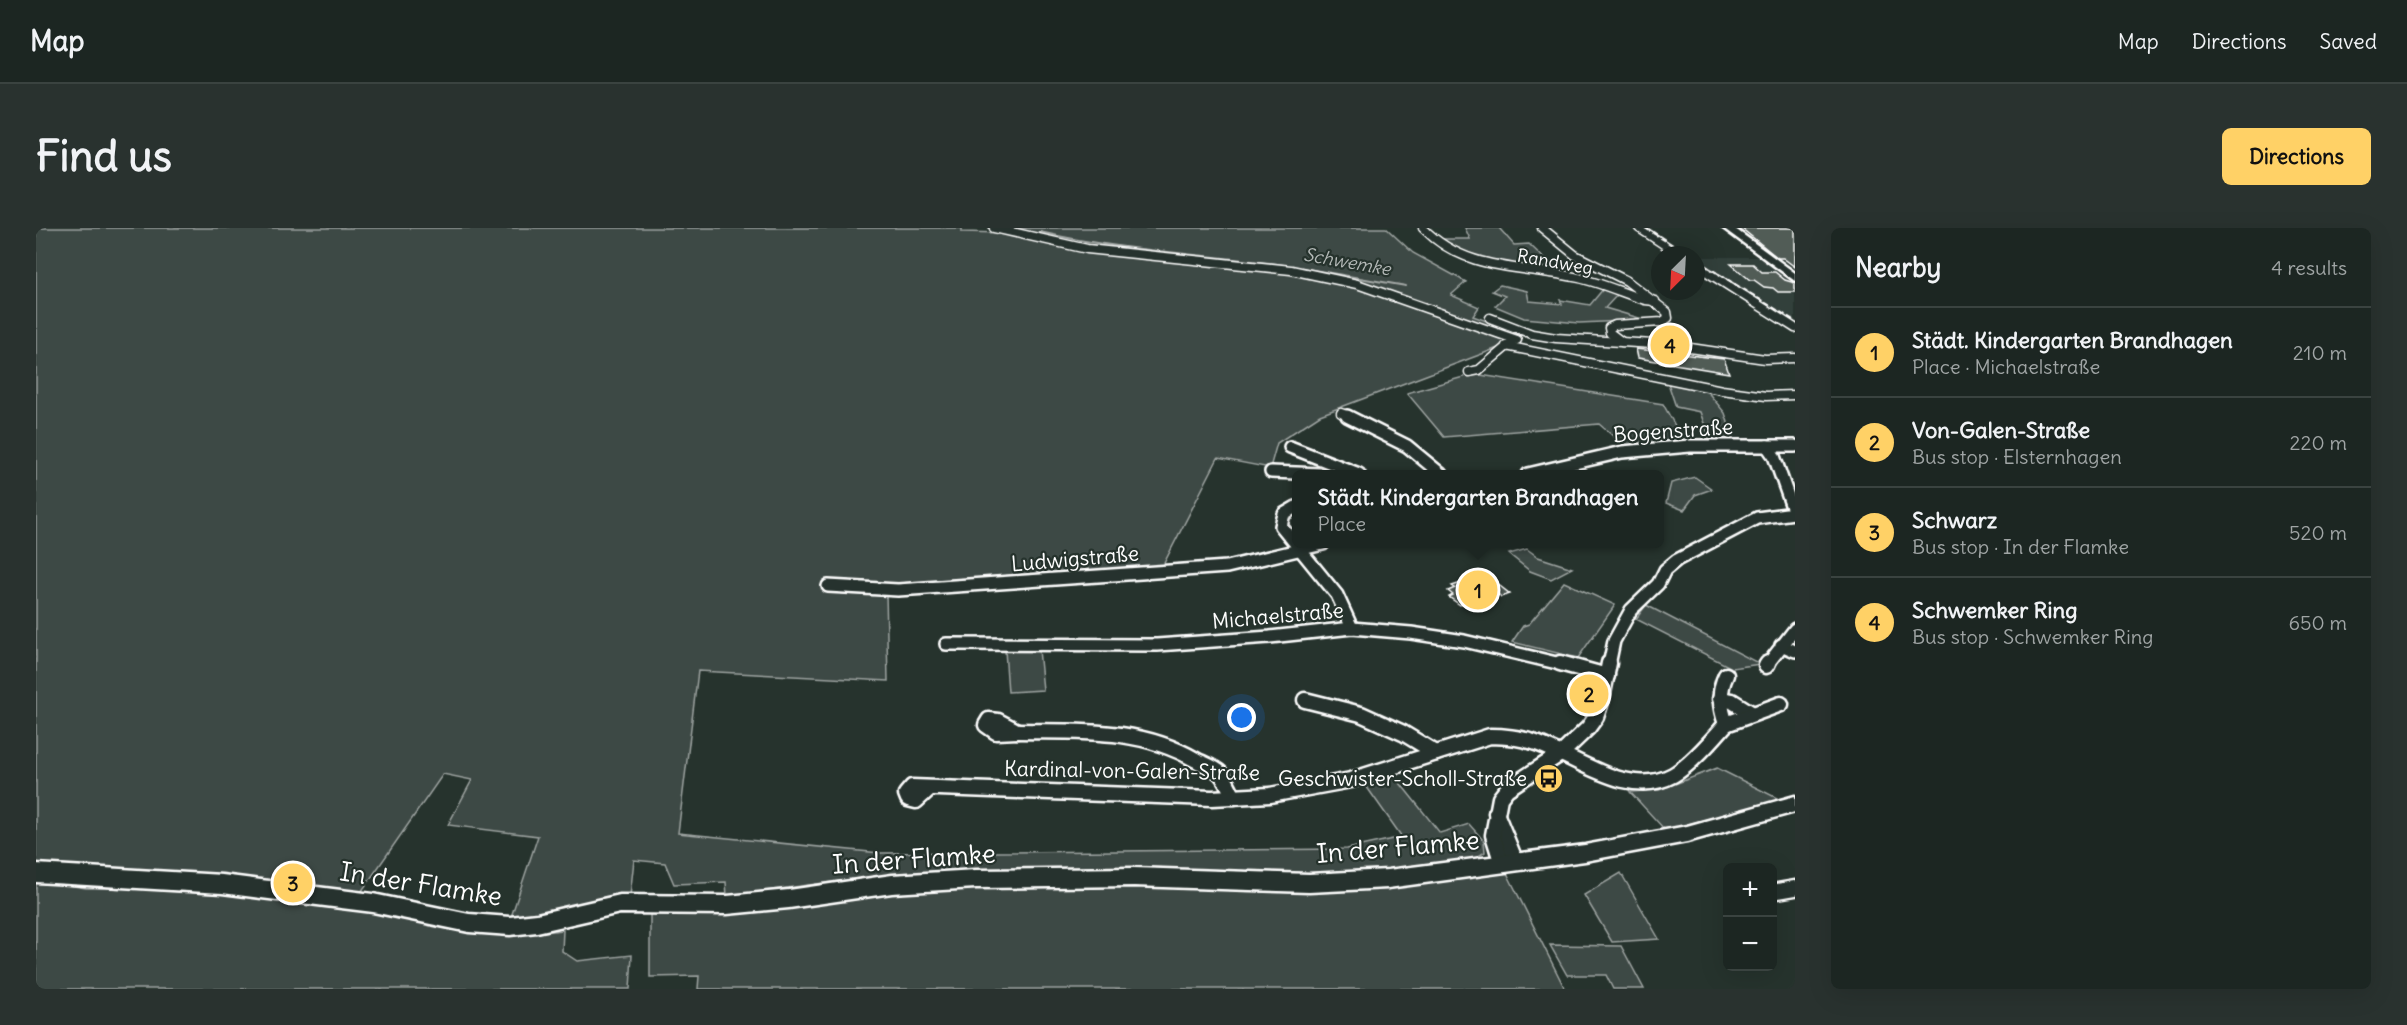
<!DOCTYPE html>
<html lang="en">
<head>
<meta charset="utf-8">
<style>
	:root { --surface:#1c2622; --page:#29322f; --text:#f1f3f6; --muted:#a0a5a5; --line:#3a4340; --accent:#ffd166 }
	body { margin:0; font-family:Delius,sans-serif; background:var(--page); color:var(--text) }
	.controls { position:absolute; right:18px; bottom:18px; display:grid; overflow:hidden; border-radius:9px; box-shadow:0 6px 24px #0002 }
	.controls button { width:54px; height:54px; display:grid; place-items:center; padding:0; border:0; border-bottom:2px solid var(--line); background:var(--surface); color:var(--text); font:30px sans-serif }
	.compass { position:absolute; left:1615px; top:18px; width:54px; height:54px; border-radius:50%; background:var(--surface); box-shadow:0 6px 24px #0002; rotate:204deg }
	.you { position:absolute; left:1206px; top:490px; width:21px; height:21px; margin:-15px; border:4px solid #fff; border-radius:50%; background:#1a73e8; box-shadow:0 0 0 9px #1a73e833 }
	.badge { display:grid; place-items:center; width:39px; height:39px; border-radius:50%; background:var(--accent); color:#111; font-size:20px; font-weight:700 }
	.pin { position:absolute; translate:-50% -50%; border:3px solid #fff; box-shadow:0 2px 6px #0006 }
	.popup { position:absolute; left:1256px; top:242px; width:372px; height:78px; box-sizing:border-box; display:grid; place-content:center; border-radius:9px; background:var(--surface); filter:drop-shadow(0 2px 4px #0005); font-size:20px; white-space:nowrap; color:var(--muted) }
	.popup b { font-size:22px; color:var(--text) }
	.popup::after { content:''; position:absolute; left:50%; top:100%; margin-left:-12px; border:12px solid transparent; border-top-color:var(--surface) }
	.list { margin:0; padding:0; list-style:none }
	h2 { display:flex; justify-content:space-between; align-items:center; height:78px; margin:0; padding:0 24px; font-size:26px }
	h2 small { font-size:20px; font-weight:400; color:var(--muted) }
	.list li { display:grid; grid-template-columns:39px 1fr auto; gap:18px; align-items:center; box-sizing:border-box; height:90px; padding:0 24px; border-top:2px solid var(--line) }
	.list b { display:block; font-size:22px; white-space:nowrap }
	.list p { margin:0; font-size:20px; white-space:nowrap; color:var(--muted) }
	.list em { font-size:20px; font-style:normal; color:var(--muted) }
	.map { position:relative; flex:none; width:1759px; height:761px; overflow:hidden; border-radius:9px }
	header { display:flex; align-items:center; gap:36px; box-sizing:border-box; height:84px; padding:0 30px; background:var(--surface); border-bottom:2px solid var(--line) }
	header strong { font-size:28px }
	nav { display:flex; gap:33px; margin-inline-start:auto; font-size:21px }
	.intro { display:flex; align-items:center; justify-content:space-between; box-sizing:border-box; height:144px; padding:0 36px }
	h1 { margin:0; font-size:42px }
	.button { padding:15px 27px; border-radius:9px; background:var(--accent); color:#111; font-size:21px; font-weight:700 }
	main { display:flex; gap:36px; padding:0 36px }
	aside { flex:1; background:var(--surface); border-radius:9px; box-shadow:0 6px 24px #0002 }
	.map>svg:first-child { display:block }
	.built { fill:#333f3a }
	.green { fill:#3e4944; stroke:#9ea4a2; stroke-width:1.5 }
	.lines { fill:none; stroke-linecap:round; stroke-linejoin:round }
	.stream { stroke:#a4a9a7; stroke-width:2 }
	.building { fill:#515c57; stroke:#fff; stroke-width:1.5 }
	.minor-far2-casing { stroke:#fff; stroke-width:11 }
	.minor-far1-casing { stroke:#fff; stroke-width:16 }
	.minor-casing { stroke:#fff; stroke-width:19 }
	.major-casing { stroke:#fff; stroke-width:5 }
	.minor-far2 { stroke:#26332d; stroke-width:8 }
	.minor-far1 { stroke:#26332d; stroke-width:11 }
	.minor { stroke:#26332d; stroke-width:14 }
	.major { fill:#26332d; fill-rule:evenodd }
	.rail { stroke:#fff; stroke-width:2; stroke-dasharray:6 3; stroke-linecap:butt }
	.labels { text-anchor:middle; stroke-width:4.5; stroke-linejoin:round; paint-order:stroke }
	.far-water-label { font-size:18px; font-style:italic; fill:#b3b8b6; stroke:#26332d }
	.far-street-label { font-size:18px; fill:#fff; stroke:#26332d }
	.street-label { font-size:21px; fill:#fff; stroke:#26332d }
	.poi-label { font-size:21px; fill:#fff; stroke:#26332d; text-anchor:end }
	.near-street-label { font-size:26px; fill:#fff; stroke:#26332d }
</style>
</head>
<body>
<header>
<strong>Map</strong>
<nav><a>Map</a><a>Directions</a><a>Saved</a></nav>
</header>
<div class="intro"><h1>Find us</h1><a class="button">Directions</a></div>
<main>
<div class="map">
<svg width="1759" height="761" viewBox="0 0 1759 761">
	<rect width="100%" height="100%" fill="#26332d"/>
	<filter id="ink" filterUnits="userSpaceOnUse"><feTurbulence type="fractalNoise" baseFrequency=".0167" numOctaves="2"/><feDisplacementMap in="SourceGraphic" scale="12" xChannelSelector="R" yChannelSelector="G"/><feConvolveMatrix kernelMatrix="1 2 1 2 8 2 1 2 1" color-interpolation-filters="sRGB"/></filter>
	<g filter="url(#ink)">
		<path class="built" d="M 1660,29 L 1729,29 L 1759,53 L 1759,100 L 1664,38 Z"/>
		<g class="green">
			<path d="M 0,0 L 926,0 L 926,4 L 967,5 L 975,0 L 1350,0 L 1377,25 L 1430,54 L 1415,67 L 1443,79 L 1437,88 L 1486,106 L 1475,115 L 1284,187 L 1241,215 L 1234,240 L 1182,230 L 1124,343 L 850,365 L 852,453 L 662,443 L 642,605 L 844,625 L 1311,621 L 1366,609 L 1328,555 L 1356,545 L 1404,605 L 1433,596 L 1448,613 L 1449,624 L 1438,631 L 1420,636 L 1311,650 L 888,646 L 847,647 L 691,668 L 690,654 L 638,656 L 629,635 L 598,632 L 594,668 L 474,692 L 502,608 L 412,597 L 436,552 L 407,546 L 314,680 L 468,708 L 527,702 L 526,723 L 541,733 L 596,727 L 594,761 L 0,761 L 0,652 L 50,660 L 243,661 L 0,643 Z"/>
			<path d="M 1429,0 L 1463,0 L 1478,17 L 1493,16 L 1512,34 L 1493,35 L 1502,44 L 1428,27 L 1405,11 L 1434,11 Z"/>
			<path d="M 1464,57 L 1491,63 L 1493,73 L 1526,76 L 1524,72 L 1554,77 L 1568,60 L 1582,66 L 1569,80 L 1610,92 L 1543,95 L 1488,90 L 1459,78 L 1469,68 L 1456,63 Z"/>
			<path d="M 1438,146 L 1627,176 L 1648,214 L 1591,220 L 1563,196 L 1408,209 L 1371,165 Z"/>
			<path d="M 1632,155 L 1670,162 L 1689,185 L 1698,213 L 1674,212 L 1664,184 L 1640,179 Z"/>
			<path d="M 1659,249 L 1676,261 L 1659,267 L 1648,282 L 1630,275 L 1635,255 Z"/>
			<path d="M 1491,321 L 1502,329 L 1536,340 L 1515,351 L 1494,343 L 1473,326 Z"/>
			<path d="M 1528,354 L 1579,377 L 1542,430 L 1476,414 L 1487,398 L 1493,396 Z"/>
			<path d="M 1610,377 L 1724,436 L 1696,440 L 1600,391 Z"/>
			<path d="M 969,422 L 1003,422 L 1007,462 L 972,464 Z"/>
			<path d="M 1681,540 L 1745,572 L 1629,602 L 1594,564 L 1623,562 Z"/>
			<path d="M 1471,645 L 1529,761 L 662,761 L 663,748 L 614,749 L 614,683 L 681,686 L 848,663 L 898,659 L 1101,655 L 1357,659 Z"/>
			<path d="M 1585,645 L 1623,711 L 1576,714 L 1548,667 Z"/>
			<path d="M 1514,717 L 1585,718 L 1608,761 L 1577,761 L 1570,747 L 1531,747 Z"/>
		</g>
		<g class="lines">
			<g class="stream">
				<path d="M 998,6 L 1004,4 C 1084,23 1166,26 1248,37"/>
				<path d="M 1266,40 L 1370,58"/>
			</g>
		</g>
		<g class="building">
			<path d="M 1705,0 L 1759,0 L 1759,39 L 1747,30 L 1742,30 Z"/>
			<path d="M 1695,36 L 1717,36 L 1726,44 L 1739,44 L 1749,52 L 1759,55 L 1759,64 L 1742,64 L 1737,60 L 1728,59 L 1718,52 L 1714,52 Z"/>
			<path d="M 1600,121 L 1688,131 L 1693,145 L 1602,130 Z"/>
			<path d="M 1450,347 L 1474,366 L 1465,369 L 1462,366 L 1439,376 L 1435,373 L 1424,377 L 1413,369 L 1417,367 L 1412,363 L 1419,360 L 1416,358 Z"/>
		</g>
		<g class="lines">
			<defs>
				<g id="minor-far2">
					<path d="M 958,0 L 1051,21 L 1255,42 L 1321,56 L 1481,112"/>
					<path d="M 1387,0 C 1431,45 1486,37 1543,50 C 1565,55 1587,65 1609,72 L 1619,73"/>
					<path d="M 1506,0 L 1539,27 L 1591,53 L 1631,84 L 1632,90 L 1626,94 L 1579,97 L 1573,100 L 1574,105 L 1586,114"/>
					<path d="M 1603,0 L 1644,27"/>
					<path d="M 1660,37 L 1759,100"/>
					<path d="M 1454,90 L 1496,106 L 1520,110 L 1634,117 L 1729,131 L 1759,130"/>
					<path d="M 1470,118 L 1686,162 L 1730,168 L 1759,167"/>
					<path d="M 1433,144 L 1443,142 L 1476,114"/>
					<path d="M 1305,185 L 1315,189"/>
				</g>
				<g id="minor-far1">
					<path d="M 1311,188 L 1371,218 L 1405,246"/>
					<path d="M 1254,219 L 1323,246"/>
					<path d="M 1235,244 L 1285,246"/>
					<path d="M 1492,246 L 1586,224 L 1654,218 L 1759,218"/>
					<path d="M 1260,279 L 1248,286 L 1245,298 L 1301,367 L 1316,400"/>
					<path d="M 792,358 L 862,362 L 1191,339 L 1287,316"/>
					<path d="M 910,416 L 1121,417 L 1234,409 L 1316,400 L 1375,405 L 1428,413 L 1529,437"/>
					<path d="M 1745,417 L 1759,423"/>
					<path d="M 1573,437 L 1578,413 L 1595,382 L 1622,356 L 1629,342 L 1641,332 L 1721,290 L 1758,285 L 1738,228 L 1731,218"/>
					<path d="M 1731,437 L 1759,401"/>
				</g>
				<g id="minor">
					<path d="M 1524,435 L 1571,448"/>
					<path d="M 1730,438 L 1732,435"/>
					<path d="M 1684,471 L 1696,473 L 1715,485"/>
					<path d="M 1269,472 L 1325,486 L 1367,505 L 1400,525"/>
					<path d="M 953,492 L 962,493 L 981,503 L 960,504 L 950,497 Z"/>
					<path d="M 1690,496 L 1745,476"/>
					<path d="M 981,503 C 1044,504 1103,499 1160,532 C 1167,536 1178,539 1184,545 C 1190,551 1194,562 1198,569"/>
					<path d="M 894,560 L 880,573 L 872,571 L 870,566 L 876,559 L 1176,570 L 1234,567 L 1315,552 L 1454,508 C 1471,508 1487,510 1503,516 C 1543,531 1593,571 1637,547 C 1653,538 1678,510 1690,496 C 1684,479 1682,464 1690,447"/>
					<path d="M 1460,585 L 1480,634"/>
					<path d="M 1466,636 L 1457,607 L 1464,570 L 1471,561 L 1526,525 L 1552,500 L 1560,489 L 1566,471 L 1573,435"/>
					<path d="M 1736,664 L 1759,660"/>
				</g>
				<g id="major">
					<path d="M 1687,0 L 1698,0 L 1759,45 L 1759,53 Z"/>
					<path d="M 1759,568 L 1759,584 L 1651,614 L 1549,633 L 1352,660 L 1273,664 L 1098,658 L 940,660 L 856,665 L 753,680 L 691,686 L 584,685 L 501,704 L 474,707 L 433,704 L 337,684 L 186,665 L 0,654 L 0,636 L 186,647 L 337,666 L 433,686 L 474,689 L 501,686 L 584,667 L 691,668 L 753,662 L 856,647 L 940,642 L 1098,640 L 1273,646 L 1352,642 L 1549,617 L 1651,598 Z"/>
				</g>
			</defs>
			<use href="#minor-far2" class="minor-far2-casing"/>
			<use href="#minor-far1" class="minor-far1-casing"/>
			<use href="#minor" class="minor-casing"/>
			<use href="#major" class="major-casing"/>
			<use href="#minor-far2" class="minor-far2"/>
			<use href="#minor-far1" class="minor-far1"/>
			<use href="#minor" class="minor"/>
			<use href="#major" class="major"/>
			<g class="rail">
				<path d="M 1609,0 L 1652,27"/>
				<path d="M 1660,32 L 1759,93"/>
			</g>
		</g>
	</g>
	<defs>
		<symbol id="bus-disc" viewBox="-11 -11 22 22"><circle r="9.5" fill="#ffd166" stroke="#26332d"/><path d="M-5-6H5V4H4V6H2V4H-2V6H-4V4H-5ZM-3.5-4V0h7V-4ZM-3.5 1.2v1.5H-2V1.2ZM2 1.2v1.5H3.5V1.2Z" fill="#111"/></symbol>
	</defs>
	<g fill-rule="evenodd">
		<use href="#bus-disc" x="1496" y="534" width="33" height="33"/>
	</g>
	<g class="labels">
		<g class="far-water-label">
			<text transform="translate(1311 34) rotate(10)" y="6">Schwemke</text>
		</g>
		<g class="far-street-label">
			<text transform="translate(1519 34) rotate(10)" y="6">Randweg</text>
		</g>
		<g class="street-label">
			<text transform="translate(1637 203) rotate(-4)" y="7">Bogenstraße</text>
			<text transform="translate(1039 331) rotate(-5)" y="7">Ludwigstraße</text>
			<text transform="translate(1242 388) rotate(-5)" y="7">Michaelstraße</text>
			<text transform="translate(1096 543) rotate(1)" y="7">Kardinal-von-Galen-Straße</text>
		</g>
		<g class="poi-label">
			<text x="1491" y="558">Geschwister-Scholl-Straße</text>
		</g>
		<g class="near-street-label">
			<text transform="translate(1362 619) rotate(-5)" y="9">In der Flamke</text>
			<text transform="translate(878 631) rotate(-4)" y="9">In der Flamke</text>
			<text transform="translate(385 656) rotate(9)" y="9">In der Flamke</text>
		</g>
	</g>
</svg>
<div class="controls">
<button>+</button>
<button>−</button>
</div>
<svg class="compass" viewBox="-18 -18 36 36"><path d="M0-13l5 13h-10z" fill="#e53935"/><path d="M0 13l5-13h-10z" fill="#a0a5a5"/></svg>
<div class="you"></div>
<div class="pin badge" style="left:1442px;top:362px">1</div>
<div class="popup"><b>Städt. Kindergarten Brandhagen</b>Place</div>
<div class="pin badge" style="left:1553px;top:466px">2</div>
<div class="pin badge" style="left:257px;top:655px">3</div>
<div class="pin badge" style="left:1634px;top:117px">4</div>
</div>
<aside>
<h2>Nearby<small>4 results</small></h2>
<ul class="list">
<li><span class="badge">1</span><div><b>Städt. Kindergarten Brandhagen</b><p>Place · Michaelstraße</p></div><em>210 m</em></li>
<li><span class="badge">2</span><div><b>Von-Galen-Straße</b><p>Bus stop · Elsternhagen</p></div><em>220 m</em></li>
<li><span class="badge">3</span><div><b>Schwarz</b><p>Bus stop · In der Flamke</p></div><em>520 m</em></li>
<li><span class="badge">4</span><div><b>Schwemker Ring</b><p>Bus stop · Schwemker Ring</p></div><em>650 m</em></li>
</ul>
</aside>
</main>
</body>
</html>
